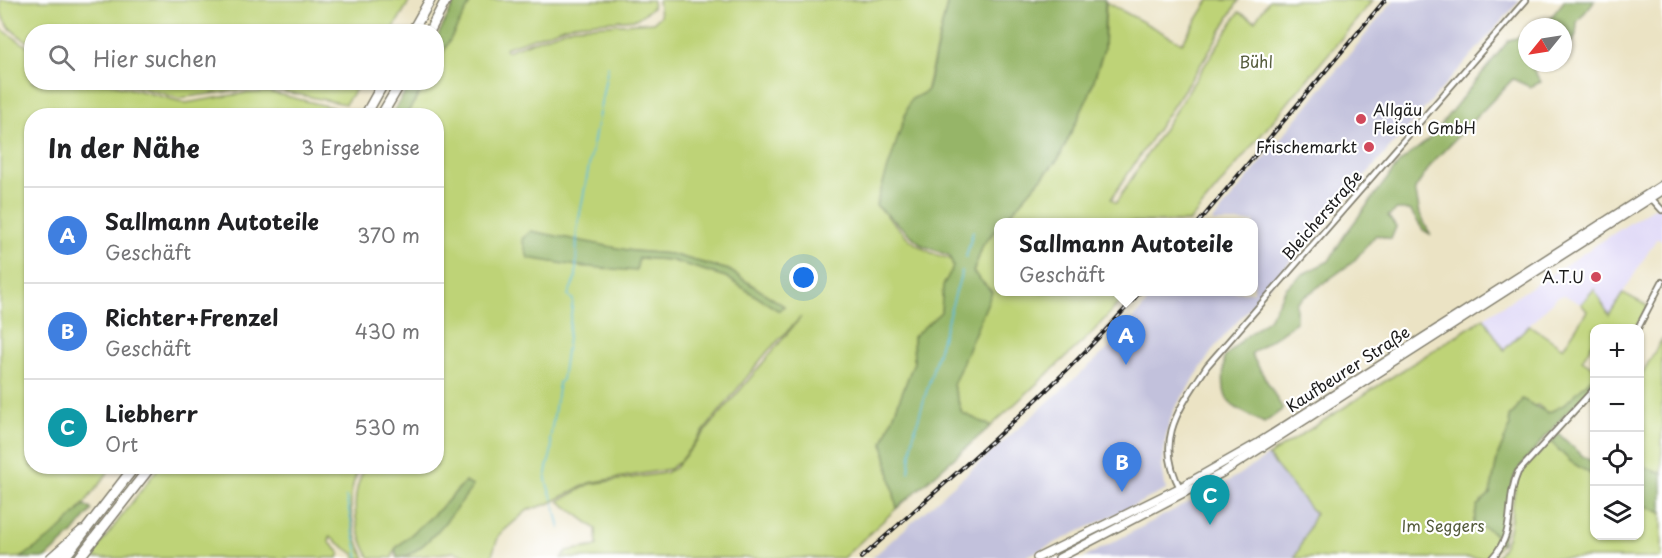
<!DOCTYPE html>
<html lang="de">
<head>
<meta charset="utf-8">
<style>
	:root { --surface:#fff; --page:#f6f6f6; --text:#202124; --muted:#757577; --line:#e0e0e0; --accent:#d1495b }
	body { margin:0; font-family:"Playpen Sans",sans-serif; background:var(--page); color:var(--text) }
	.controls { position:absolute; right:18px; bottom:18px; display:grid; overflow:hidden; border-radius:12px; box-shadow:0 2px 4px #0004 }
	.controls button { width:54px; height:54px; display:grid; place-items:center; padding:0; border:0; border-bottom:2px solid var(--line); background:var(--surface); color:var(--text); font:30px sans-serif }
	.compass { position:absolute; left:1518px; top:18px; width:54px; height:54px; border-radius:50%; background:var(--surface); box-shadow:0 2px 4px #0004; rotate:240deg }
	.you { position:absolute; left:804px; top:278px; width:21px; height:21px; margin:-15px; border:4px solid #fff; border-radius:50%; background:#1a73e8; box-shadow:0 0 0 9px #1a73e833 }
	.badge { display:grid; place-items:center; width:39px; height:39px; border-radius:50%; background:var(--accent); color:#fff; font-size:20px; font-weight:700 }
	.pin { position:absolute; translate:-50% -50px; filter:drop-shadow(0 2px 3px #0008) }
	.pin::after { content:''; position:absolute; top:32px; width:21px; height:18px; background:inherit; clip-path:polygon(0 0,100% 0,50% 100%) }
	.popup { position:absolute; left:994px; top:218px; width:264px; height:78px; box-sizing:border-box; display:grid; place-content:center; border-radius:12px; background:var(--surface); filter:drop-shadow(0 2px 4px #0005); font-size:20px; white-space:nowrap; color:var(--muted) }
	.popup b { font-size:22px; color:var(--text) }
	.popup::after { content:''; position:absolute; left:50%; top:100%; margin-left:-12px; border:12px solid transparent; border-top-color:var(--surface) }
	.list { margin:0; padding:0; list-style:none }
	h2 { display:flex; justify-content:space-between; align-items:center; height:78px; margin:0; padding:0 24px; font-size:26px }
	h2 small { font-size:20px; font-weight:400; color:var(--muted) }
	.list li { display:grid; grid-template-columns:39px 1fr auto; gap:18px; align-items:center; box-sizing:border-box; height:96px; padding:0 24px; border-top:2px solid var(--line) }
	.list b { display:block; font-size:22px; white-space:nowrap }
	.list p { margin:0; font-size:20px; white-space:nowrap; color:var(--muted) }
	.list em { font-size:20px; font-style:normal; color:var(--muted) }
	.icon { flex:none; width:33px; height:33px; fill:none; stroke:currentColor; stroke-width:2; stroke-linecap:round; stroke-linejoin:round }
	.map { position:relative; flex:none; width:1662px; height:558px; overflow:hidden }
	.search { position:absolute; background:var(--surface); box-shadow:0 2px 4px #0004; left:24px; top:24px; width:420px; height:66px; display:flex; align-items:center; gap:15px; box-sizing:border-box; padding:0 21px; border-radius:24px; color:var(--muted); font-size:22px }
	.panel { position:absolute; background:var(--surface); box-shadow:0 2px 4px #0004; left:24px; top:108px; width:420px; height:366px; border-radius:24px }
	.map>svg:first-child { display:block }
	.built { fill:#ddd5f6 }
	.industrial { fill:#c2c1dc }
	.green { fill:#bed377; stroke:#6d784a; stroke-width:1.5; fill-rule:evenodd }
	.forest { fill:#96b568; stroke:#596842; stroke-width:1.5 }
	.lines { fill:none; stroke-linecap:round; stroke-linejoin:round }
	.stream { stroke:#5fbfde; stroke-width:1.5 }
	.street-casing { stroke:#848070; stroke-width:8 }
	.secondary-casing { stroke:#848070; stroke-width:10 }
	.highway-casing { stroke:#848070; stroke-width:12 }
	.street { stroke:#fff; stroke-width:4.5 }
	.secondary { stroke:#fff; stroke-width:7 }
	.highway { stroke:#fff; stroke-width:9 }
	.rail-casing { stroke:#1c1c1c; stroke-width:4 }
	.rail { stroke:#fff; stroke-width:1.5; stroke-dasharray:4.5; stroke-linecap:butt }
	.poi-dot { fill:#d1495b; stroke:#fff; stroke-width:2 }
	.labels { text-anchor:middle; stroke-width:4.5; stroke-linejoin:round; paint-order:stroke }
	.park-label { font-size:16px; fill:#555c3c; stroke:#fff }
	.poi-label { font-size:16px; fill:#1c1c1c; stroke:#fff; text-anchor:end }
	.street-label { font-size:16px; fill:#1c1c1c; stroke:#fff }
</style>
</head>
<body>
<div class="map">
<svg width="1662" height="558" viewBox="0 0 1662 558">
	<rect width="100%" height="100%" fill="#fff"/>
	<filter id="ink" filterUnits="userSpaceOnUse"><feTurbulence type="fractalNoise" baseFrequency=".0167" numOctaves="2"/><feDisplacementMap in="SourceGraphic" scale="12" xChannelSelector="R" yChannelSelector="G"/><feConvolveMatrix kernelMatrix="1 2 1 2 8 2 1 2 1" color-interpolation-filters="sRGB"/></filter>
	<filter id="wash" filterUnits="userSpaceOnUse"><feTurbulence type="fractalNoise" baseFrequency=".008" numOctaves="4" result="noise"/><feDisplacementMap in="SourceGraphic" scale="24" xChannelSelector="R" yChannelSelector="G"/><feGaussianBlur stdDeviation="1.35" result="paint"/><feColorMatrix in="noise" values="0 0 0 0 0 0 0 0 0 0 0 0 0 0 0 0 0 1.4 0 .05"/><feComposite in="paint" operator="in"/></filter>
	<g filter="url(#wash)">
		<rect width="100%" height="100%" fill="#ebe3c4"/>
		<path class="built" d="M 1662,202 L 1662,240 L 1657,238 L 1609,315 L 1594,290 L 1581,304 L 1564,295 L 1557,297 L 1504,351 L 1484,318 Z"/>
		<g class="industrial">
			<path d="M 1394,0 L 1520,0 L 1214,348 L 1173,411 L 1166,435 L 1162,467 L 1166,490 L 1023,558 L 872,558 L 1109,348 L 1156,292 L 1254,292 L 1254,222 L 1212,222 Z"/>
			<path d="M 1268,456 L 1315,514 L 1295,558 L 1083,558 L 1227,482 Z"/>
		</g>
		<g class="green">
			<path d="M 0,0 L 410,0 L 392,31 L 32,32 L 31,44 C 12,31 0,25 0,0 Z"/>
			<path d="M 472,0 L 653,0 L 652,8 L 636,19 L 573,24 L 505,48 L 506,51 L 573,27 L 653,22 L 660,16 L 658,0 L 948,0 L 926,92 L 876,205 C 902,229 910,250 951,259 L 953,268 L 943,286 L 941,312 L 913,337 L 914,362 L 883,443 L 897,508 L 843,558 L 561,558 L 567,551 L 597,546 L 596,529 L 559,501 L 590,484 L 665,473 L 675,468 L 801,317 L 767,352 L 679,462 L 669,469 L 589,483 L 548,504 L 528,510 L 499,535 L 491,558 L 475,558 L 454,552 L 404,558 L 419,548 L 460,487 L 440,509 L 395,549 L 392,558 L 370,558 C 354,528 349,497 365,467 L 436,466 L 436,116 L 406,115 L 426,83 L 436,82 L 437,63 ZM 633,251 L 670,254 L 729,270 L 784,306 L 779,310 L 726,277 L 670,260 L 639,258 L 635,271 Z"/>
			<path d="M 1209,0 L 1239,0 L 1205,58 L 1111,199 L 1116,203 L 1239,12 L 1255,21 L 1269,0 L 1373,0 L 1189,222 L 1003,222 L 1059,158 L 1089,95 L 1104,49 L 1106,2 L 1182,43 Z"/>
			<path d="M 0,28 L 31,49 L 32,82 L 109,83 L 186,103 L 245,93 L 269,92 L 331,107 L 343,112 L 342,116 L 32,116 L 32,466 L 112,467 C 93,493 55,546 23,557 C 16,558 8,558 0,558 Z"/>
			<path d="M 123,83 L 360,83 L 345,104 L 262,87 L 179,98 Z"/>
			<path d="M 998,227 L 998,292 L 1129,292 L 1091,334 L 991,426 L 962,413 L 953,385 L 992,292 L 973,273 L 983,245 Z"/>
			<path d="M 1594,289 L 1609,315 L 1623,293 L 1648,306 L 1635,328 L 1594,328 L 1594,341 L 1582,360 L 1594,368 L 1594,376 L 1564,405 L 1548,413 L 1538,405 L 1515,411 L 1509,417 L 1510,427 L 1498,455 L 1490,494 L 1477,506 L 1473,525 C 1488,528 1494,530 1501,544 L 1489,558 L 1295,558 L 1315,514 L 1268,456 L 1484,318 L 1504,350 L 1529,325 L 1563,348 L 1587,311 L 1581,304 Z"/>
			<path d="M 1662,339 L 1662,473 L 1645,467 L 1640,453 L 1640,377 Z"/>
			<path d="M 1551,442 L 1571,462 L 1594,476 L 1594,536 L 1640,536 L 1640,509 L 1644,505 L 1662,513 L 1662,558 L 1495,558 C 1516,536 1508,509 1517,482 C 1523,467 1540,453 1551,442 Z"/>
			<path d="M 159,467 L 360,467 C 344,495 351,530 365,558 L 356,558 L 354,554 L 330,537 L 329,542 L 340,553 L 338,558 L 90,558 Z"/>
		</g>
		<g class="forest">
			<path d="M 456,0 L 472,0 L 437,63 L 437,37 Z"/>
			<path d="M 948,0 L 1105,0 L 1104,49 L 1089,95 L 1059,158 L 1003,222 L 998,222 L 998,227 L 983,245 L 973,272 L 992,292 L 953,385 L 962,413 L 991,426 L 897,508 L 883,443 L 914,362 L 913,337 L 941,312 L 943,286 L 953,267 L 950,256 L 922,245 L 876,205 L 910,100 L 927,91 Z"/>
			<path d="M 1565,0 L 1595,0 L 1577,22 L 1576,36 L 1572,42 L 1563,45 L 1563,27 L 1543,27 Z"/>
			<path d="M 1527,35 L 1527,63 L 1537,63 L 1531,66 L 1541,82 L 1530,87 L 1513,79 L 1433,162 L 1415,189 L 1420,214 L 1430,234 L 1423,230 L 1410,210 L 1397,210 L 1388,216 L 1396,227 L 1391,239 L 1376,235 L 1353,262 L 1296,303 L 1296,322 L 1251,354 L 1283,409 L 1264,423 C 1223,401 1222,406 1224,358 L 1244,338 L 1269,319 L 1286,288 L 1303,274 L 1329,261 L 1344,236 L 1399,163 L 1428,140 L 1509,40 Z"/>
			<path d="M 411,83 L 426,83 L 406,115 L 391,115 Z"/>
			<path d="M 531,231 L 633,251 L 670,254 L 729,270 L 784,306 L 779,311 L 726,277 L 670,260 L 639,258 L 636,271 L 577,266 L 528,258 L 522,239 Z"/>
			<path d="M 1594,376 L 1594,387 L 1564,415 L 1517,471 C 1505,494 1510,520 1501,544 C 1494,531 1488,527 1473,526 L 1477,506 L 1490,494 L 1498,455 L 1510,427 L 1509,417 L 1515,411 L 1522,399 L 1548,413 L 1564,405 Z"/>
			<path d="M 1559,434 L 1581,455 L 1594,463 L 1594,476 L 1571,462 L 1551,442 Z"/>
			<path d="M 1640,453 L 1645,467 L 1662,473 L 1662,513 L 1644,505 L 1640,509 Z"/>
			<path d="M 465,482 L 473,486 C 459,505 422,558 397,558 L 395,549 L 440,509 Z"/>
			<path d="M 85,505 L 92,510 L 73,533 L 46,558 L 21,558 L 54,535 Z"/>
		</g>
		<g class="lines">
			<g class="stream">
				<path d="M 966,257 L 973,231"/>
				<path d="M 909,472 L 913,437 L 962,271"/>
				<path d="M 346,497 L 359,558"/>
				<path d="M 553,499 C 550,493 547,486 546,479 C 544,466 556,452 550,440 L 559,382 L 562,380 L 572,308 L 573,300 L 568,295 L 576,277 L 577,229 L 608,66"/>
				<path d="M 554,503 L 560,529"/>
			</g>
		</g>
	</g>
	<g filter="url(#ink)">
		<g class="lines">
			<defs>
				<g id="street">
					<path d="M 1651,198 L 1662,210"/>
					<path d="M 1638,328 L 1662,282"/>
					<path d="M 1181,490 C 1153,439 1180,408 1207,366 L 1526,0"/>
					<path d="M 1492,558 C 1518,530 1504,503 1518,472 L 1594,389"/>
				</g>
				<g id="secondary">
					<path d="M 1037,558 L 1179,488 L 1258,443 L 1662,185"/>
					<path d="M 1059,558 L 1222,473 L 1662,191"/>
				</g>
				<g id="highway">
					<path d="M 412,32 L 430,0"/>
					<path d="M 429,32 L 446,0"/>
					<path d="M 365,116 L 384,82"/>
					<path d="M 381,116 L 401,82"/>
					<path d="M 51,558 L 82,531"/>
					<path d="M 64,558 L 135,466"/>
					<path d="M 79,558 L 151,466"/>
				</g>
			</defs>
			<use href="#street" class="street-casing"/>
			<use href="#secondary" class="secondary-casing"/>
			<use href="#highway" class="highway-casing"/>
			<use href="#street" class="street"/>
			<use href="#secondary" class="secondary"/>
			<use href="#highway" class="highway"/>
			<defs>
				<g id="rail">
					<path d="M 1199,222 L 1385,0"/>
					<path d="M 861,558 C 957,472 1056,389 1140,292"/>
				</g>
			</defs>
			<use href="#rail" class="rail-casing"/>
			<use href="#rail" class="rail"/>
		</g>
	</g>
	<g class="poi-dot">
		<circle cx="1361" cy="119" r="6"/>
		<circle cx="1369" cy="147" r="6"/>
		<circle cx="1596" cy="277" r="6"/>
	</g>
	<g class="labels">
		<g class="park-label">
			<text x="1256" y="68">Bühl</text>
			<text x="1443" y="532">Im Seggers</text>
		</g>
		<g class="poi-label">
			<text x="1373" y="116" text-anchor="start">Allgäu<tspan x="1373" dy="18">Fleisch GmbH</tspan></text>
			<text x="1357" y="153">Frischemarkt</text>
			<text x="1584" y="283">A.T.U</text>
		</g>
		<g class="street-label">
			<text transform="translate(1322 215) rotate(-49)" y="6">Bleicherstraße</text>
			<text transform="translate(1348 369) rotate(-33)" y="6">Kaufbeurer Straße</text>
		</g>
	</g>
</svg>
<div class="controls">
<button>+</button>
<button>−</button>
<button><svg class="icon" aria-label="locate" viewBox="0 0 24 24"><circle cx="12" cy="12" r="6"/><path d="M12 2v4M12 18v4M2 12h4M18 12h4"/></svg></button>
<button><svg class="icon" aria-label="layers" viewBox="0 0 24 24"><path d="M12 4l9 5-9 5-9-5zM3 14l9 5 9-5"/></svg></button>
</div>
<svg class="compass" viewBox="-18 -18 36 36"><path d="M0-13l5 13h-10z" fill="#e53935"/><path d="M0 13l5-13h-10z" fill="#757577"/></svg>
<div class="you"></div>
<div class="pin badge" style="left:1126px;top:365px;background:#3f7fe0">A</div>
<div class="popup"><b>Sallmann Autoteile</b>Geschäft</div>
<div class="pin badge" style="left:1122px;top:492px;background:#3f7fe0">B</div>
<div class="pin badge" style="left:1210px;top:525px;background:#0f9aa8">C</div>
<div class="search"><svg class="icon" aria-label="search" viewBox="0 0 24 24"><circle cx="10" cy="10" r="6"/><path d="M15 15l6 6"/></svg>Hier suchen</div>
<section class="panel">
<h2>In der Nähe<small>3 Ergebnisse</small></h2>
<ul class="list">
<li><span class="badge" style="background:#3f7fe0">A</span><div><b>Sallmann Autoteile</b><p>Geschäft</p></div><em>370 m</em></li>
<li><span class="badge" style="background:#3f7fe0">B</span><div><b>Richter+Frenzel</b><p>Geschäft</p></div><em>430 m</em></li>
<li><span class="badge" style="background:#0f9aa8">C</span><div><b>Liebherr</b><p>Ort</p></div><em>530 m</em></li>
</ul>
</section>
</div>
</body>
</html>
